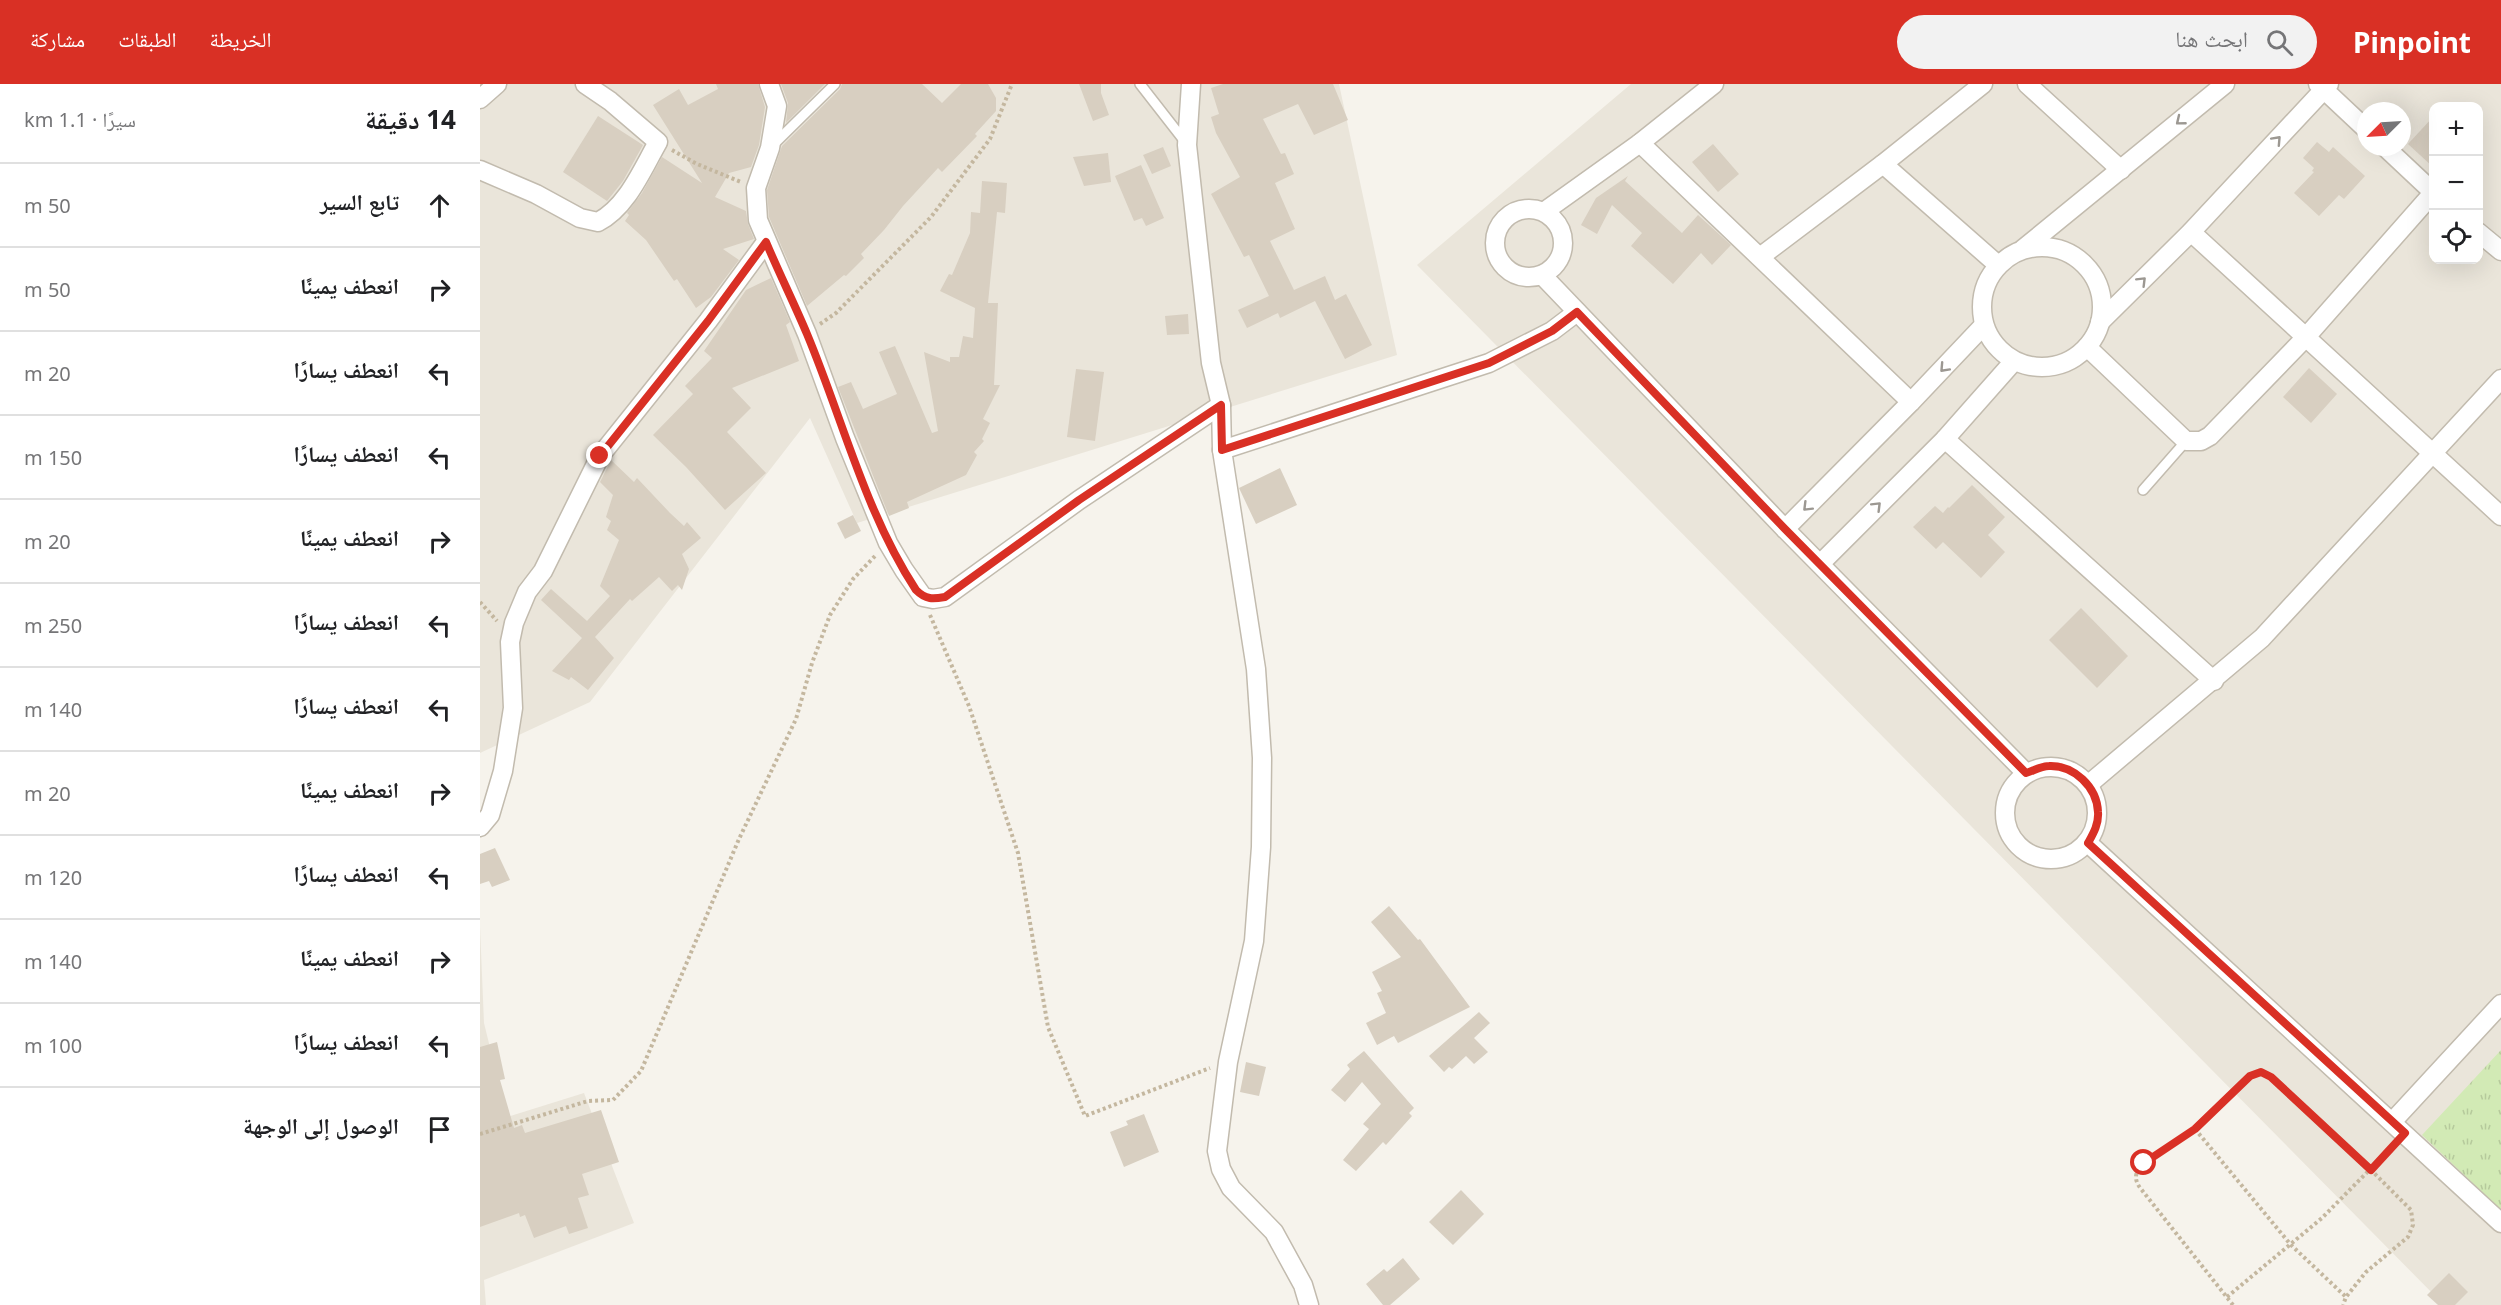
<!DOCTYPE html>
<html lang="ar">
<head>
<meta charset="utf-8">
<style>
	:root { --surface:#fff; --page:#f2f2f2; --text:#202124; --muted:#757577; --line:#e0e0e0; --accent:#d93025 }
	body { margin:0; font-family:"Noto Sans","Noto Naskh Arabic",sans-serif; background:var(--page); color:var(--text); direction:rtl }
	.controls { position:absolute; right:18px; top:18px; display:grid; overflow:hidden; border-radius:12px; box-shadow:0 6px 24px #0002 }
	.controls button { width:54px; height:54px; display:grid; place-items:center; padding:0; border:0; border-bottom:2px solid var(--line); background:var(--surface); color:var(--text); font:30px sans-serif }
	.compass { position:absolute; left:1877px; top:18px; width:54px; height:54px; border-radius:50%; background:var(--surface); box-shadow:0 6px 24px #0002; rotate:246deg }
	.stop { position:absolute; width:18px; height:18px; margin:-14px; border:4px solid #d93025; border-radius:50%; background:#fff }
	.stop.end { background:#d93025; border-color:#fff; box-shadow:0 2px 6px #0008 }
	.list { margin:0; padding:0; list-style:none }
	h2 { display:flex; justify-content:space-between; align-items:center; height:78px; margin:0; padding:0 24px; font-size:26px }
	h2 small { font-size:20px; font-weight:400; color:var(--muted) }
	.list li { display:grid; grid-template-columns:39px 1fr auto; gap:18px; align-items:center; box-sizing:border-box; height:84px; padding:0 24px; border-top:2px solid var(--line) }
	.list b { display:block; font-size:22px; white-space:nowrap }
	.list em { font-size:20px; font-style:normal; color:var(--muted) }
	.icon { flex:none; width:33px; height:33px; fill:none; stroke:currentColor; stroke-width:2; stroke-linecap:round; stroke-linejoin:round }
	.map { position:relative; flex:none; width:2021px; height:1221px; overflow:hidden; direction:ltr }
	header { display:flex; align-items:center; gap:36px; box-sizing:border-box; height:84px; padding:0 30px; background:var(--accent); color:#fff }
	header strong { font-size:28px }
	nav { display:flex; gap:33px; margin-inline-start:auto; font-size:21px }
	.search { width:420px; height:54px; background:var(--page); display:flex; align-items:center; gap:15px; box-sizing:border-box; padding:0 21px; border-radius:33px; color:var(--muted); font-size:22px }
	main { display:flex }
	aside { flex:1; background:var(--surface) }
	.map>svg:first-child { display:block }
	.residential { fill:#eae5da; fill-rule:evenodd }
	.grass { fill:url(#grass-tufts) }
	.building { fill:#d8cfc1 }
	.lines { fill:none; stroke-linecap:round; stroke-linejoin:round }
	.lane-casing { stroke:#c2bbae; stroke-width:12 }
	.street-casing { stroke:#c2bbae; stroke-width:21 }
	.path { stroke:#c4b79f; stroke-width:4; stroke-dasharray:3 3; stroke-linecap:butt }
	.lane { stroke:#fff; stroke-width:9 }
	.street { stroke:#fff; stroke-width:18 }
	.oneway { stroke:#9c9892 }
	.route { stroke:#d93025; stroke-width:8 }
</style>
</head>
<body>
<header>
<strong>Pinpoint</strong>
<div class="search"><svg class="icon" aria-label="search" viewBox="0 0 24 24"><circle cx="10" cy="10" r="6"/><path d="M15 15l6 6"/></svg>ابحث هنا</div>
<nav><a>الخريطة</a><a>الطبقات</a><a>مشاركة</a></nav>
</header>
<main>
<div class="map">
<svg width="2021" height="1221" viewBox="0 0 2021 1221">
	<defs>
		<pattern id="grass-tufts" width="24" height="20" patternUnits="userSpaceOnUse" patternTransform="scale(1.5)"><rect width="24" height="20" fill="#d2eab5"/><path d="M3 7l-1-3M5 7V3M7 7l1-3M15 17l-1-3M17 17v-4M19 17l1-3" fill="none" stroke="#b6ca9c"/></pattern>
	</defs>
	<rect width="100%" height="100%" fill="#f6f3ec"/>
	<g class="residential">
		<path d="M 0,0 L 859,0 L 917,271 L 377,439 L 330,334 L 110,618 L 0,669 Z"/>
		<path d="M 1151,0 L 2021,0 L 2021,1221 L 1964,1221 L 937,181 ZM 1954,22 L 1998,22 L 1998,176 L 1954,176 ZM 1886,27 L 1922,27 L 1922,63 L 1886,63 Z"/>
		<path d="M 0,843 L 4,939 L 27,1033 L 104,1009 L 154,1139 L 4,1196 L 6,1221 L 0,1221 Z"/>
	</g>
	<path class="grass" d="M 2021,966 L 2021,1126 L 1942,1051 Z"/>
	<g class="building">
		<path d="M 236,0 L 278,0 L 285,23 L 279,61 L 271,83 L 249,89 L 235,113 L 266,127 L 268,140 L 274,155 L 243,165 L 259,176 L 231,213 L 216,224 L 197,195 L 194,197 L 166,156 L 145,137 L 149,131 L 147,129 L 162,109 L 182,73 L 222,99 L 173,21 L 199,5 L 208,21 L 238,5 Z"/>
		<path d="M 301,0 L 345,0 L 306,39 L 308,19 Z"/>
		<path d="M 362,0 L 442,0 L 462,19 L 481,0 L 508,0 L 516,14 L 516,27 L 495,50 L 497,52 L 462,88 L 458,84 L 423,122 L 404,146 L 381,170 L 384,174 L 366,192 L 364,191 L 327,222 L 289,133 L 287,106 L 302,62 L 360,5 Z"/>
		<path d="M 599,0 L 621,0 L 621,9 L 629,31 L 613,37 Z"/>
		<path d="M 743,0 L 853,0 L 868,36 L 834,51 L 818,20 L 783,35 L 801,70 L 805,69 L 814,90 L 795,99 L 815,145 L 790,157 L 814,206 L 845,192 L 855,216 L 866,210 L 892,261 L 865,275 L 835,217 L 800,234 L 798,229 L 767,244 L 758,226 L 789,212 L 769,171 L 764,173 L 731,110 L 760,93 L 736,49 L 731,33 L 739,30 L 731,4 Z"/>
		<path d="M 118,32 L 163,61 L 143,97 L 127,117 L 83,88 Z"/>
		<path d="M 1953,33 L 1953,83 L 1928,60 Z"/>
		<path d="M 1837,58 L 1849,68 L 1853,63 L 1885,92 L 1864,115 L 1859,111 L 1839,132 L 1814,109 L 1834,88 L 1832,87 L 1834,84 L 1823,74 Z"/>
		<path d="M 1233,60 L 1259,90 L 1238,108 L 1212,78 Z"/>
		<path d="M 683,63 L 691,82 L 672,90 L 663,71 Z"/>
		<path d="M 628,69 L 631,98 L 604,102 L 593,73 Z"/>
		<path d="M 661,81 L 684,134 L 666,142 L 662,134 L 654,137 L 635,92 Z"/>
		<path d="M 1148,92 L 1145,97 L 1202,149 L 1218,131 L 1251,161 L 1232,181 L 1221,169 L 1193,200 L 1151,162 L 1162,149 L 1132,121 L 1117,150 L 1101,141 L 1116,114 Z"/>
		<path d="M 502,97 L 527,99 L 525,129 L 517,128 L 508,219 L 518,219 L 514,301 L 520,301 L 503,335 L 510,339 L 502,355 L 504,357 L 494,368 L 497,371 L 486,391 L 427,418 L 429,424 L 409,432 L 358,303 L 371,298 L 383,325 L 417,310 L 399,268 L 415,262 L 452,349 L 458,347 L 444,268 L 470,278 L 470,273 L 479,273 L 483,252 L 493,254 L 495,224 L 460,207 L 469,190 L 472,191 L 490,149 L 491,128 L 500,129 Z"/>
		<path d="M 291,194 L 310,238 L 306,241 L 319,277 L 252,304 L 271,324 L 247,348 L 286,389 L 245,426 L 206,383 L 173,351 L 213,310 L 205,302 L 232,274 L 224,267 L 266,206 Z"/>
		<path d="M 708,230 L 709,250 L 687,251 L 685,232 Z"/>
		<path d="M 1829,284 L 1857,310 L 1831,339 L 1803,313 Z"/>
		<path d="M 596,285 L 624,288 L 615,357 L 587,353 Z"/>
		<path d="M 131,376 L 154,398 L 157,394 L 190,429 L 204,442 L 207,438 L 221,454 L 202,470 L 209,485 L 202,506 L 198,501 L 192,507 L 179,493 L 152,517 L 150,515 L 115,553 L 134,574 L 108,606 L 91,593 L 89,596 L 72,587 L 102,554 L 61,516 L 71,505 L 107,537 L 130,512 L 120,502 L 139,456 L 127,446 L 131,437 L 126,433 L 133,411 L 120,398 Z"/>
		<path d="M 800,384 L 817,421 L 776,440 L 759,404 Z"/>
		<path d="M 1492,401 L 1525,433 L 1508,451 L 1525,468 L 1501,494 L 1463,458 L 1456,465 L 1433,443 L 1455,422 L 1463,429 L 1468,423 L 1469,424 Z"/>
		<path d="M 373,431 L 381,447 L 365,455 L 357,439 Z"/>
		<path d="M 1601,524 L 1648,572 L 1617,604 L 1569,556 Z"/>
		<path d="M 15,764 L 30,796 L 12,803 L 9,797 L 0,800 L 0,770 Z"/>
		<path d="M 909,822 L 938,856 L 940,855 L 990,923 L 918,959 L 914,952 L 897,961 L 886,939 L 906,929 L 897,909 L 902,907 L 892,888 L 921,873 L 891,838 Z"/>
		<path d="M 999,928 L 1010,939 L 994,954 L 1008,968 L 994,980 L 986,972 L 972,985 L 969,983 L 964,988 L 949,972 Z"/>
		<path d="M 17,958 L 25,995 L 20,996 L 34,1044 L 42,1041 L 45,1049 L 121,1026 L 139,1078 L 102,1090 L 109,1111 L 98,1114 L 108,1144 L 89,1150 L 86,1142 L 54,1154 L 45,1131 L 40,1133 L 39,1129 L 0,1143 L 0,963 Z"/>
		<path d="M 884,967 L 934,1024 L 929,1029 L 932,1032 L 906,1061 L 903,1058 L 876,1087 L 863,1076 L 889,1045 L 883,1040 L 901,1020 L 882,998 L 865,1018 L 851,1006 L 870,985 L 867,981 Z"/>
		<path d="M 766,978 L 786,983 L 779,1012 L 760,1008 Z"/>
		<path d="M 664,1030 L 679,1068 L 644,1083 L 630,1048 L 648,1041 L 646,1037 Z"/>
		<path d="M 981,1106 L 1004,1130 L 973,1161 L 949,1138 Z"/>
		<path d="M 923,1174 L 940,1195 L 910,1221 L 903,1221 L 886,1200 L 904,1185 L 907,1188 Z"/>
		<path d="M 1969,1189 L 1988,1208 L 1975,1221 L 1958,1221 L 1947,1211 Z"/>
	</g>
	<g class="lines">
		<defs>
			<g id="lane">
				<path d="M 660,0 L 706,59"/>
				<path d="M 293,61 L 355,0"/>
				<path d="M 1663,406 L 1706,357"/>
			</g>
			<g id="street">
				<path d="M 289,0 L 297,22 L 290,64 L 276,104 L 278,136 L 327,250 L 365,354 L 408,459 L 424,486 L 443,513 L 453,515 L 465,513 L 599,416 L 741,321"/>
				<path d="M 711,0 L 707,61 L 731,279 L 741,321 L 742,366 L 776,585 L 782,674 L 781,763 L 774,857 L 748,978 L 737,1067 L 741,1085 L 751,1104 L 794,1148 L 823,1201 L 829,1221"/>
				<path d="M 1547,0 L 1641,86"/>
				<path d="M 1838,0 L 1886,45"/>
				<path d="M 0,15 L 17,0"/>
				<path d="M 1160,59 L 1431,318"/>
				<path d="M 1905,63 L 1954,109"/>
				<path d="M 1403,80 L 1518,181"/>
				<path d="M 0,86 L 56,110 L 100,134 L 118,138 C 147,123 162,86 178,58 L 130,17 L 105,0"/>
				<circle cx="1049" cy="159" r="34"/>
				<path d="M 1065,127 L 1160,59 L 1234,0"/>
				<path d="M 1711,148 L 2021,432"/>
				<path d="M 1998,148 L 2021,167"/>
				<circle cx="1562" cy="223" r="60"/>
				<path d="M 1543,165 L 1745,0"/>
				<path d="M 1280,173 L 1403,80 L 1503,0"/>
				<path d="M 1062,191 L 1305,445 L 1546,689"/>
				<path d="M 1620,238 L 1711,148 L 1849,0"/>
				<path d="M 1607,263 L 1706,357 L 1721,357 L 1730,352 L 1826,253 L 1953,109"/>
				<path d="M 1465,355 L 1734,597"/>
				<path d="M 742,366 L 1009,279 L 1072,247 L 1097,228"/>
				<path d="M 1305,445 L 1431,318 L 1504,241"/>
				<path d="M 1341,479 L 1465,355 L 1534,277"/>
				<circle cx="1571" cy="729" r="46"/>
				<path d="M 1609,700 L 1782,554 L 2021,295"/>
				<path d="M 0,743 L 10,731 L 23,687 L 33,624 L 30,558 L 34,539 L 47,508 L 63,487 L 120,372 L 228,237 L 286,158"/>
				<path d="M 1608,759 L 2021,1139"/>
				<path d="M 1912,1038 L 2021,920"/>
			</g>
		</defs>
		<use href="#lane" class="lane-casing"/>
		<use href="#street" class="street-casing"/>
		<g class="path">
			<path d="M 192,66 L 217,80 L 261,98"/>
			<path d="M 340,240 L 356,229 L 451,133 L 510,55 L 532,0"/>
			<path d="M 0,518 L 17,537"/>
			<path d="M 450,531 L 489,622 L 538,769 L 568,943 L 605,1032 L 730,984"/>
			<path d="M 1715,1045 L 1811,1161 L 1866,1213"/>
			<path d="M 0,1050 L 108,1017 L 133,1016 L 161,987 L 259,755 L 316,635 L 332,579 L 350,531 L 373,495 L 395,472"/>
			<path d="M 1747,1213 L 1842,1134 L 1912,1063"/>
			<path d="M 1753,1221 L 1661,1105 C 1653,1095 1655,1087 1664,1079 L 1715,1045 L 1771,992 L 1781,988 L 1791,993 L 1891,1086 L 1931,1126 L 1933,1141 L 1928,1153 L 1886,1188 L 1866,1213 L 1863,1221"/>
		</g>
		<use href="#lane" class="lane"/>
		<use href="#street" class="street"/>
	</g>
	<defs><path id="oneway-chevron" d="M-2-3.5L2.5 0L-2 3.5" fill="none" stroke-width="1.6" stroke-linecap="round" stroke-linejoin="round" transform="scale(1.5)"/></defs>
	<g class="oneway">
		<use href="#oneway-chevron" transform="translate(1700 37) rotate(141)"/>
		<use href="#oneway-chevron" transform="translate(1797 56) rotate(-47)"/>
		<use href="#oneway-chevron" transform="translate(1662 197) rotate(-45)"/>
		<use href="#oneway-chevron" transform="translate(1464 284) rotate(133)"/>
		<use href="#oneway-chevron" transform="translate(1397 422) rotate(-45)"/>
		<use href="#oneway-chevron" transform="translate(1327 423) rotate(135)"/>
	</g>
	<g class="lines">
		<path class="route" d="M 120,372 L 228,237 L 286,158 C 299,189 314,219 327,250 C 363,336 385,428 436,506 C 446,516 453,515 465,513 L 599,416 L 741,321 L 742,366 L 1009,279 L 1072,247 L 1097,228 L 1305,445 L 1546,689 C 1553,687 1561,682 1569,682 C 1594,681 1617,703 1618,728 C 1619,740 1613,750 1608,759 L 1925,1049 L 1891,1086 L 1791,993 L 1781,988 L 1770,992 L 1715,1045 L 1664,1079"/>
	</g>
</svg>
<div class="controls">
<button>+</button>
<button>−</button>
<button><svg class="icon" aria-label="locate" viewBox="0 0 24 24"><circle cx="12" cy="12" r="6"/><path d="M12 2v4M12 18v4M2 12h4M18 12h4"/></svg></button>
</div>
<svg class="compass" viewBox="-18 -18 36 36"><path d="M0-13l5 13h-10z" fill="#e53935"/><path d="M0 13l5-13h-10z" fill="#757577"/></svg>
<div class="stop" style="left:1664px;top:1079px"></div>
<div class="stop end" style="left:120px;top:372px"></div>
</div>
<aside>
<h2>14 دقيقة<small>سيرًا · 1.1 km</small></h2>
<ul class="list">
<li><svg class="icon" aria-label="ahead" viewBox="0 0 24 24"><path d="M12 20V5M6 11l6-6 6 6"/></svg><div><b>تابع السير</b></div><em>50 m</em></li>
<li><svg class="icon" aria-label="right" viewBox="0 0 24 24"><path d="M7 20v-9h11M14 6l5 5-5 5"/></svg><div><b>انعطف يمينًا</b></div><em>50 m</em></li>
<li><svg class="icon" aria-label="left" viewBox="0 0 24 24"><path d="M17 20v-9H6M10 6l-5 5 5 5"/></svg><div><b>انعطف يسارًا</b></div><em>20 m</em></li>
<li><svg class="icon" aria-label="left" viewBox="0 0 24 24"><path d="M17 20v-9H6M10 6l-5 5 5 5"/></svg><div><b>انعطف يسارًا</b></div><em>150 m</em></li>
<li><svg class="icon" aria-label="right" viewBox="0 0 24 24"><path d="M7 20v-9h11M14 6l5 5-5 5"/></svg><div><b>انعطف يمينًا</b></div><em>20 m</em></li>
<li><svg class="icon" aria-label="left" viewBox="0 0 24 24"><path d="M17 20v-9H6M10 6l-5 5 5 5"/></svg><div><b>انعطف يسارًا</b></div><em>250 m</em></li>
<li><svg class="icon" aria-label="left" viewBox="0 0 24 24"><path d="M17 20v-9H6M10 6l-5 5 5 5"/></svg><div><b>انعطف يسارًا</b></div><em>140 m</em></li>
<li><svg class="icon" aria-label="right" viewBox="0 0 24 24"><path d="M7 20v-9h11M14 6l5 5-5 5"/></svg><div><b>انعطف يمينًا</b></div><em>20 m</em></li>
<li><svg class="icon" aria-label="left" viewBox="0 0 24 24"><path d="M17 20v-9H6M10 6l-5 5 5 5"/></svg><div><b>انعطف يسارًا</b></div><em>120 m</em></li>
<li><svg class="icon" aria-label="right" viewBox="0 0 24 24"><path d="M7 20v-9h11M14 6l5 5-5 5"/></svg><div><b>انعطف يمينًا</b></div><em>140 m</em></li>
<li><svg class="icon" aria-label="left" viewBox="0 0 24 24"><path d="M17 20v-9H6M10 6l-5 5 5 5"/></svg><div><b>انعطف يسارًا</b></div><em>100 m</em></li>
<li><svg class="icon" aria-label="arrive" viewBox="0 0 24 24"><path d="M6 21V4h12l-3 4 3 4H6"/></svg><div><b>الوصول إلى الوجهة</b></div></li>
</ul>
</aside>
</main>
</body>
</html>
